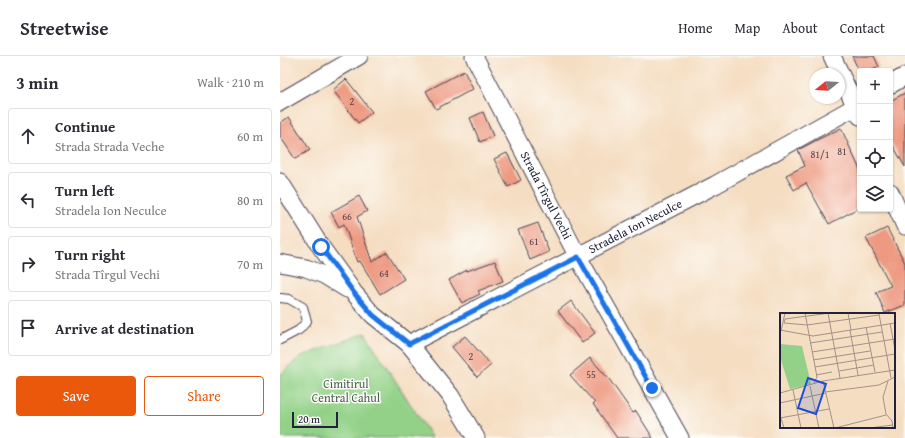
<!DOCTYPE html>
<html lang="en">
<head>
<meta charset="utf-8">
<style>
	:root { --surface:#fff; --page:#f7f7f7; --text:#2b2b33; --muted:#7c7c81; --line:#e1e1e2; --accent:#ea580c }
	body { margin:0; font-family:"Gentium Book Plus",serif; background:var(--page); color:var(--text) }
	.controls { position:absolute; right:12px; top:12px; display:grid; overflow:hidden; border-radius:4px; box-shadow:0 1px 3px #0004 }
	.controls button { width:36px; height:36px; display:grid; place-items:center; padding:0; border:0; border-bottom:1px solid var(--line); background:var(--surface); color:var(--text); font:20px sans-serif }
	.compass { position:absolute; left:529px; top:12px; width:36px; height:36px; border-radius:50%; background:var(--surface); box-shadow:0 1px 3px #0004; rotate:252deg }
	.scale { position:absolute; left:12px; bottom:10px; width:46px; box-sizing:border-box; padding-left:4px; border:2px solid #22223b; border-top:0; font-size:11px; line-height:14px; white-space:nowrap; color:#22223b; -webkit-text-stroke:3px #fdfcf7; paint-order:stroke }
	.stop { position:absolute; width:12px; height:12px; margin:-9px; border:3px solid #1a73e8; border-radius:50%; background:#fff }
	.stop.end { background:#1a73e8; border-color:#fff; box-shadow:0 1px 4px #0008 }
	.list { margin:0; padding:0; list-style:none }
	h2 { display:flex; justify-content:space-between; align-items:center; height:52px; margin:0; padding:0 16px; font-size:17px }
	h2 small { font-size:13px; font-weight:400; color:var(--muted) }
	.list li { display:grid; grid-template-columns:26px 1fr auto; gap:12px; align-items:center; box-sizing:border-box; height:56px; margin:0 8px 8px; padding:0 8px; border:1px solid var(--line); border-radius:4px }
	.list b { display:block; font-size:15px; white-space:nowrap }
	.list p { margin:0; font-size:13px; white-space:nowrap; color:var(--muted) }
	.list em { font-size:13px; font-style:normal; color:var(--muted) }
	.actions { display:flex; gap:8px; padding:12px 16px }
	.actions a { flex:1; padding:9px 0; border:1px solid var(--accent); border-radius:4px; text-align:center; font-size:14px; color:var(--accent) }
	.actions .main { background:var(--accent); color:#fff }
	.icon { flex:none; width:22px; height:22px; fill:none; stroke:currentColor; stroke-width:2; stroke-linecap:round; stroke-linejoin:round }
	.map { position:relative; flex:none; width:625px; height:382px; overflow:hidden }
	header { display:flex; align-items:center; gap:24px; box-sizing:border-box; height:56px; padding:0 20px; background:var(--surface); border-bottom:1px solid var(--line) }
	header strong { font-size:19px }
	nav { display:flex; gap:22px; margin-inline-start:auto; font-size:14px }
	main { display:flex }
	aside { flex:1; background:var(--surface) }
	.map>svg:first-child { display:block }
	.green { fill:#92d187; stroke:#5a7a61 }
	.building { fill:#ee9981 }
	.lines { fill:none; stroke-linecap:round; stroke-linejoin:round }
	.lane-casing { stroke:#423e4f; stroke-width:10 }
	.street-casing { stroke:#423e4f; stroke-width:19 }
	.lane { stroke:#fff; stroke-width:8 }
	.street { stroke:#fff; stroke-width:17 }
	.route { stroke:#1a73e8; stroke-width:5 }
	.labels { text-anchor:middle; stroke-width:3; stroke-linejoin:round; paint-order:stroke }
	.number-label { font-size:10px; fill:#55404c }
	.street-label { font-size:12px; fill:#22223b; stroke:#fdfcf7 }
	.park-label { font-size:12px; fill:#495f56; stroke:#fdfcf7 }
	.inset-road { fill:none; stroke:#a1928b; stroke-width:1 }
	.view { fill:#1d4ed8; fill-opacity:0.15; stroke:#1d4ed8; stroke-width:2 }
	.inset-edge { fill:none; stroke:#22223b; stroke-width:2 }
</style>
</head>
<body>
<header>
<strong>Streetwise</strong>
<nav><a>Home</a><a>Map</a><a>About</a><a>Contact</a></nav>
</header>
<main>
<aside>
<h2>3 min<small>Walk · 210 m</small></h2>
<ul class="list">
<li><svg class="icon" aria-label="ahead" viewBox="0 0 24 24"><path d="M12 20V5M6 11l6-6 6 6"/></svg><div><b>Continue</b><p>Strada Strada Veche</p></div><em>60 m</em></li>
<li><svg class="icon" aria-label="left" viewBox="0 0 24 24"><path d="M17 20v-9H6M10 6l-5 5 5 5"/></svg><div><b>Turn left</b><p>Stradela Ion Neculce</p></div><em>80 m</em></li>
<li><svg class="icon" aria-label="right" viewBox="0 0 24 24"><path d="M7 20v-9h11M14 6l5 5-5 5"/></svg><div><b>Turn right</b><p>Strada Tîrgul Vechi</p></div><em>70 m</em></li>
<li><svg class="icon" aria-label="arrive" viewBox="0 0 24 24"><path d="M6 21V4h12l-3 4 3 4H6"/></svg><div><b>Arrive at destination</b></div></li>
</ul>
<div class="actions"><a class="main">Save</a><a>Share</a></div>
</aside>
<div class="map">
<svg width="625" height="382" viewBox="0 0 625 382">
	<rect width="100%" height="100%" fill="#fdfcf7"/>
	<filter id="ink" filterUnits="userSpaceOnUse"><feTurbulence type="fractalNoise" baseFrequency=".025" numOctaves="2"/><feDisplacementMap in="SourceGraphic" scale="8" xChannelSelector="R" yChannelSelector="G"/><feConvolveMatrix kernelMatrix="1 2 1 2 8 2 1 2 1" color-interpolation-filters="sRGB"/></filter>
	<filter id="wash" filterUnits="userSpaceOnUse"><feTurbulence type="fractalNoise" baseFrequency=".012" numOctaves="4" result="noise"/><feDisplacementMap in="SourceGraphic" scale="16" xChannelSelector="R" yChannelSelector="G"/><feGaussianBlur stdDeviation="0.9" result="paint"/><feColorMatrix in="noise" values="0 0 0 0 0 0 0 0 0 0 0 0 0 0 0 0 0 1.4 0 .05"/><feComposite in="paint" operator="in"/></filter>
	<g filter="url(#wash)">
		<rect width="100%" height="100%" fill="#f5ddc1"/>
		<path class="green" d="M 85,277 L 152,382 L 0,382 L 0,319 L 20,301 Z"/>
		<g id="blocks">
			<g class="building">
				<path d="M 572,0 L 594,0 L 599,11 L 590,15 L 579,15 Z"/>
				<path d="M 184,15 L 193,33 L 156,53 L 146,35 Z"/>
				<path d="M 66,23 L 92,56 L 78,67 L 53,34 Z"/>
				<path d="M 625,37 L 625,111 L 610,84 L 610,45 Z"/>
				<path d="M 203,56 L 213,80 L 200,86 L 190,62 Z"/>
				<path d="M 9,61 L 30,94 L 15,103 L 0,80 L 0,67 Z"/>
				<path d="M 561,72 L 580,114 L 580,151 L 549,168 L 526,127 L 514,134 L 506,119 L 525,110 L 518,94 L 539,83 Z"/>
				<path d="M 227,97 L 241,124 L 228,131 L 214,103 Z"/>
				<path d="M 79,140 L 87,155 L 77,161 L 92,206 L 107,196 L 124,223 L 100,238 L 80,205 L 77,206 L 64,168 L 59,171 L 51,156 Z"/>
				<path d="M 258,167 L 269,196 L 250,204 L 238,174 Z"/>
				<path d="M 607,172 L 625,207 L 625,249 L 605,257 L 596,236 L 611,230 L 586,182 Z"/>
				<path d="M 215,205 L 223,225 L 198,235 L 200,238 L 182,247 L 169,224 L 187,214 L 187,215 Z"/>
				<path d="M 291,245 L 315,277 L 302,287 L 278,255 Z"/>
				<path d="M 185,280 L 211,309 L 197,321 L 172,291 Z"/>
				<path d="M 310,302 L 329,323 L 353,357 L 356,355 L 373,382 L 337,382 L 313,348 L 315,347 L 290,319 Z"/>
			</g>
		</g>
	</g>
	<g filter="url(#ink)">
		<use href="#blocks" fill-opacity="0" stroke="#423e4f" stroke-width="1"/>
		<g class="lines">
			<defs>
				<path id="lane" d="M 0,242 L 9,243 L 23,251 L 27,265 L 19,274 L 0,284"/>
				<g id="street">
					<path id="s1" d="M 194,0 L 298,201 L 400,382"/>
					<path d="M 552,0 L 580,60"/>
					<path d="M 610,29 L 625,20"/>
					<path d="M 0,46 L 79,0"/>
					<path d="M 0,126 L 41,191 L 74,237 L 93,259 L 129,288 L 170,339 L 196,382"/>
					<path d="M 610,136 L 625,170"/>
					<path d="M 0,207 L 26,212 L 44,219 L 67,233"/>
					<path id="s2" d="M 129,288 L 435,129 L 580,48"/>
				</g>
			</defs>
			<use href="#lane" class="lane-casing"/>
			<use href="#street" class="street-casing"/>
			<use href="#lane" class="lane"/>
			<use href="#street" class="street"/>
		</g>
	</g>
	<g class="lines" filter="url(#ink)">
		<path class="route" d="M 41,191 L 74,237 L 93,259 L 129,288 L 298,201 L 372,332"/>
	</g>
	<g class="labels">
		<g class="number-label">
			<text x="72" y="49">2</text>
			<text x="562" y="99">81</text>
			<text x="540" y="102">81/1</text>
			<text x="67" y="164">66</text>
			<text x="254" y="189">61</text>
			<text x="104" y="221">64</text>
			<text x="191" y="304">2</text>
			<text x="311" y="322">55</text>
		</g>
		<g class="street-label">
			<text dy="4" stroke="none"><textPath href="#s1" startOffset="157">Strada Tîrgul Vechi</textPath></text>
			<text dy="4" stroke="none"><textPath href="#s2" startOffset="255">Stradela Ion Neculce</textPath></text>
		</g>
		<g class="park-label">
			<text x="66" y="332">Cimitirul<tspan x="66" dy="14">Central Cahul</tspan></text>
		</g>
	</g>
	<g transform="translate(500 257)">
		<rect width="115" height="115" fill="#f5ddc1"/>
		<path d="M 0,31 L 22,33 L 31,71 L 10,76 L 0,44 Z" fill="#92d187"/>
		<path class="inset-road" d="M 25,0 L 37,64 L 34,70M 48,0 L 60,65M 68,0 L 71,17M 99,1 L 111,65M 4,10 L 27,12 L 99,2M 4,10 L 5,6 L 50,0M 110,10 L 115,37M 86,14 L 95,59M 0,17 L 33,23 L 115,10M 70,17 L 78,62M 1,18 L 5,0M 30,30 L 102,19M 32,39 L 115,26M 33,47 L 90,38M 35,54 L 115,41M 59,58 L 94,52M 36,62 L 52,59M 43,68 L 54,115M 108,68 L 103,84 L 106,101 L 112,108 L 113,115M 30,73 L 39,115M 13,77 L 21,115M 45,79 L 99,72 L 115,64M 0,80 L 43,68 L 115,57M 0,90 L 46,80M 0,102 L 4,115M 0,105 L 49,96M 55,115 L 106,102M 89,115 L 113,112"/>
		<path class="view" d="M 28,65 L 46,71 L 36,101 L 18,95 Z"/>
		<rect width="115" height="115" class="inset-edge"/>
	</g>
</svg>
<div class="controls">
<button>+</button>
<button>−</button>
<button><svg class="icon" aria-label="locate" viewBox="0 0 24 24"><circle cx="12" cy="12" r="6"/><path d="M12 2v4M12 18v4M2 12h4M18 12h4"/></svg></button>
<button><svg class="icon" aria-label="layers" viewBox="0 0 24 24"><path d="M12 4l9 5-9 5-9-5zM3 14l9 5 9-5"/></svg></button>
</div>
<svg class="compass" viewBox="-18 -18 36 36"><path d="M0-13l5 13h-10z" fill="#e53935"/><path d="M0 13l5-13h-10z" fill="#7c7c81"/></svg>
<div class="scale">20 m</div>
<div class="stop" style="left:41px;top:191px"></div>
<div class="stop end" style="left:372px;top:332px"></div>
</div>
</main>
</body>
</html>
